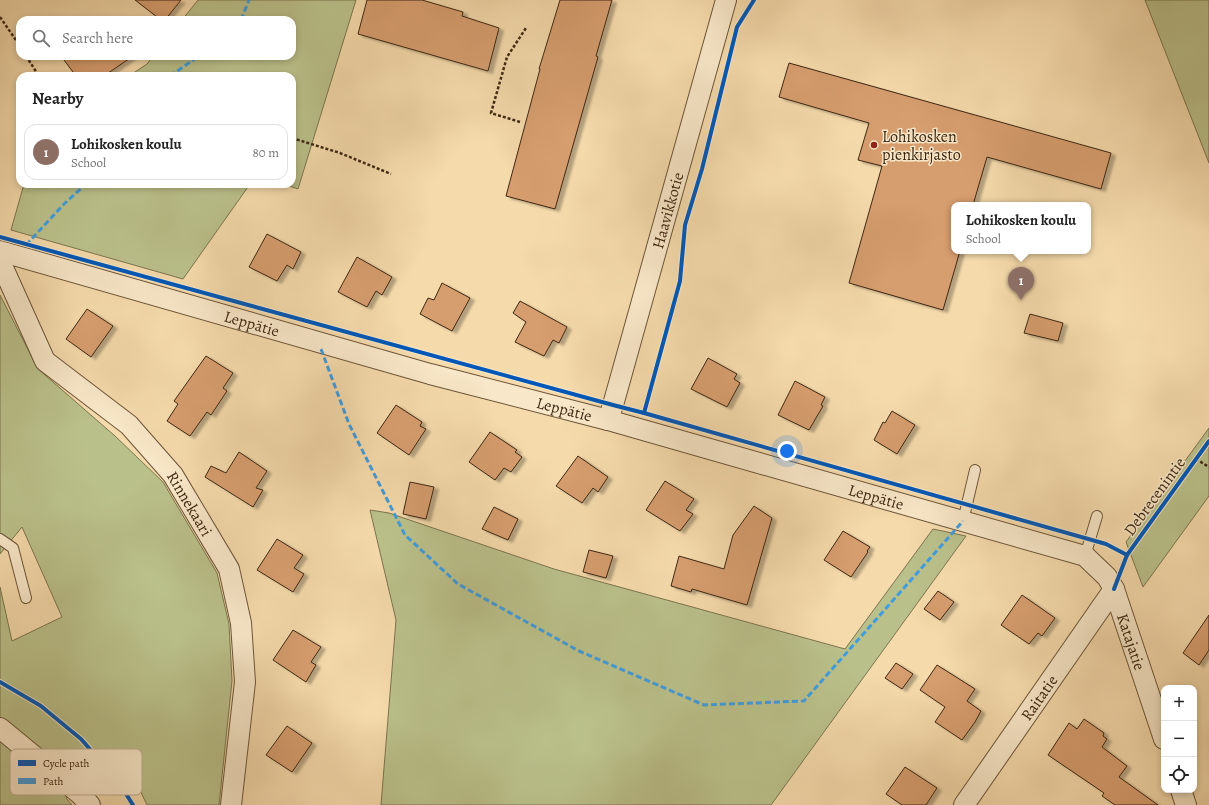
<!DOCTYPE html>
<html lang="en">
<head>
<meta charset="utf-8">
<style>
	:root { --surface:#fff; --page:#f2f2f2; --text:#222; --muted:#767676; --line:#e0e0e0; --accent:#8f2418 }
	body { margin:0; font-family:Alegreya,serif; background:var(--page); color:var(--text) }
	.controls { position:absolute; right:12px; bottom:12px; display:grid; overflow:hidden; border-radius:8px; box-shadow:0 2px 6px #0003 }
	.controls button { width:36px; height:36px; display:grid; place-items:center; padding:0; border:0; border-bottom:1px solid var(--line); background:var(--surface); color:var(--text); font:20px sans-serif }
	.you { position:absolute; left:787px; top:451px; width:14px; height:14px; margin:-10px; border:3px solid #fff; border-radius:50%; background:#1a73e8; box-shadow:0 0 0 6px #1a73e833 }
	.badge { display:grid; place-items:center; width:26px; height:26px; border-radius:50%; background:var(--accent); color:#fff; font-size:13px; font-weight:700 }
	.pin { position:absolute; translate:-50% -33px; filter:drop-shadow(0 1px 2px #0008) }
	.pin::after { content:''; position:absolute; top:21px; width:14px; height:12px; background:inherit; clip-path:polygon(0 0,100% 0,50% 100%) }
	.popup { position:absolute; left:951px; top:202px; width:140px; height:52px; box-sizing:border-box; display:grid; place-content:center; border-radius:8px; background:var(--surface); filter:drop-shadow(0 1px 3px #0005); font-size:13px; white-space:nowrap; color:var(--muted) }
	.popup b { font-size:15px; color:var(--text) }
	.popup::after { content:''; position:absolute; left:50%; top:100%; margin-left:-8px; border:8px solid transparent; border-top-color:var(--surface) }
	.list { margin:0; padding:0; list-style:none }
	h2 { display:flex; justify-content:space-between; align-items:center; height:52px; margin:0; padding:0 16px; font-size:17px }
	h2 small { font-size:13px; font-weight:400; color:var(--muted) }
	.list li { display:grid; grid-template-columns:26px 1fr auto; gap:12px; align-items:center; box-sizing:border-box; height:56px; margin:0 8px 8px; padding:0 8px; border:1px solid var(--line); border-radius:12px }
	.list b { display:block; font-size:15px; white-space:nowrap }
	.list p { margin:0; font-size:13px; white-space:nowrap; color:var(--muted) }
	.list em { font-size:13px; font-style:normal; color:var(--muted) }
	.icon { flex:none; width:22px; height:22px; fill:none; stroke:currentColor; stroke-width:2; stroke-linecap:round; stroke-linejoin:round }
	.map { position:relative; flex:none; width:1209px; height:805px; overflow:hidden }
	.search { position:absolute; background:var(--surface); box-shadow:0 2px 6px #0003; left:16px; top:16px; width:280px; height:44px; display:flex; align-items:center; gap:10px; box-sizing:border-box; padding:0 14px; border-radius:12px; color:var(--muted); font-size:15px }
	.panel { position:absolute; background:var(--surface); box-shadow:0 2px 6px #0003; left:16px; top:72px; width:280px; height:116px; border-radius:12px }
	.map>svg:first-child { display:block }
	.green { fill:#bac08a; stroke:#7c744e }
	.building { fill:#d69d6e; stroke:#3e2712; filter:url(#shadow) }
	.lines { fill:none; stroke-linecap:round; stroke-linejoin:round }
	.service-casing { stroke:#6c5438; stroke-width:12 }
	.minor-casing { stroke:#6c5438; stroke-width:22 }
	.path { stroke:#3e2712; stroke-width:2.5; stroke-dasharray:3 2; stroke-linecap:butt }
	.service { stroke:#f8e7c8; stroke-width:10 }
	.minor { stroke:#f8e7c8; stroke-width:20 }
	.quiet { stroke:#3f9cde; stroke-width:3; stroke-dasharray:6 3; stroke-linecap:butt }
	.cycleway-casing { stroke:#f8e7c8; stroke-width:6 }
	.cycleway { stroke:#0057b8; stroke-width:4 }
	.poi-dot { fill:#8f2418; stroke:#f8e7c8; stroke-width:1.5 }
	.labels { text-anchor:middle; stroke-width:3; stroke-linejoin:round; paint-order:stroke }
	.poi-label { font-size:16px; fill:#3e2712; stroke:#f8e7c8; text-anchor:start }
	.street-label { font-size:16px; fill:#3e2712; stroke:#f8e7c8 }
	.key { fill:#f8e7c8; stroke:#c0ad91; stroke-width:1 }
	.key-label { font-size:11px; fill:#3e2712 }
</style>
</head>
<body>
<div class="map">
<svg width="1209" height="805" viewBox="0 0 1209 805">
	<defs>
		<filter id="shadow"><feDropShadow dx="4.5" dy="2.5" stdDeviation="1" flood-color="#0004"/></filter>
	</defs>
	<rect width="100%" height="100%" fill="#f5daab"/>
	<filter id="stains"><feTurbulence type="fractalNoise" baseFrequency=".005" numOctaves="4"/><feColorMatrix values="0 0 0 0 .2 0 0 0 0 .09 0 0 0 0 .02 0 0 0 .5 -.17"/></filter>
	<radialGradient id="worn" r=".72"><stop offset=".6" stop-color="#630" stop-opacity="0"/><stop offset="1" stop-color="#630" stop-opacity=".3"/></radialGradient>
	<g class="green">
		<path d="M 198,0 L 356,0 L 298,189 L 284,184 L 292,184 L 292,76 L 129,76 L 147,64 L 153,56 L 292,56 L 292,20 L 182,20 Z"/>
		<path d="M 1145,0 L 1209,0 L 1209,163 Z"/>
		<path d="M 24,184 L 250,184 L 183,279 L 11,230 Z"/>
		<path d="M 0,295 L 38,369 L 115,436 L 163,482 L 217,573 L 229,624 L 232,681 L 219,805 L 147,805 L 126,761 L 66,798 L 72,805 L 0,805 L 0,587 L 12,641 L 62,617 L 22,527 L 0,554 Z"/>
		<path d="M 1209,428 L 1209,496 L 1143,587 L 1126,542 Z"/>
		<path d="M 370,510 L 389,513 L 554,569 L 845,649 L 933,529 L 966,536 L 771,805 L 381,805 L 396,620 Z"/>
	</g>
	<g class="building">
		<path d="M 135,0 L 181,0 L 165,20 L 161,20 Z"/>
		<path d="M 367,0 L 422,0 L 463,12 L 462,16 L 499,28 L 488,71 L 358,34 Z"/>
		<path d="M 560,0 L 612,0 L 596,56 L 598,57 L 555,209 L 506,196 L 540,69 L 539,69 Z"/>
		<path d="M 61,56 L 133,56 L 104,76 L 76,76 Z"/>
		<path d="M 789,63 L 1111,153 L 1101,189 L 987,157 L 973,205 L 954,205 L 954,251 L 960,251 L 943,310 L 849,283 L 882,166 L 858,160 L 869,123 L 779,97 Z"/>
		<path d="M 267,234 L 301,252 L 293,269 L 287,265 L 277,281 L 249,267 Z"/>
		<path d="M 357,257 L 392,277 L 382,295 L 376,291 L 367,307 L 338,292 Z"/>
		<path d="M 442,283 L 470,298 L 452,331 L 420,314 L 428,298 L 434,300 Z"/>
		<path d="M 520,301 L 567,327 L 559,343 L 553,340 L 544,356 L 515,342 L 526,322 L 513,313 Z"/>
		<path d="M 87,309 L 113,326 L 91,357 L 66,339 Z"/>
		<path d="M 1030,314 L 1063,323 L 1058,341 L 1024,333 Z"/>
		<path d="M 206,356 L 233,373 L 223,388 L 227,391 L 211,415 L 207,412 L 190,436 L 167,421 L 178,404 L 174,401 Z"/>
		<path d="M 708,358 L 737,374 L 734,379 L 740,383 L 727,407 L 691,389 Z"/>
		<path d="M 795,381 L 825,397 L 821,405 L 823,406 L 809,430 L 778,415 Z"/>
		<path d="M 396,405 L 422,422 L 420,426 L 426,429 L 409,455 L 377,433 Z"/>
		<path d="M 892,411 L 915,425 L 897,454 L 874,440 L 883,422 L 885,423 Z"/>
		<path d="M 490,432 L 517,450 L 515,452 L 522,457 L 511,472 L 504,468 L 495,480 L 469,462 Z"/>
		<path d="M 239,452 L 267,471 L 256,488 L 263,490 L 253,507 L 205,477 L 211,466 L 226,473 Z"/>
		<path d="M 578,456 L 608,477 L 598,492 L 593,488 L 582,503 L 556,486 Z"/>
		<path d="M 665,481 L 694,499 L 686,510 L 693,514 L 680,531 L 646,510 Z"/>
		<path d="M 410,482 L 434,487 L 426,519 L 403,514 Z"/>
		<path d="M 754,506 L 772,518 L 747,605 L 692,589 L 691,592 L 671,586 L 679,556 L 724,569 L 733,535 Z"/>
		<path d="M 494,507 L 518,519 L 508,540 L 482,529 Z"/>
		<path d="M 843,531 L 870,547 L 867,551 L 868,552 L 851,577 L 824,560 Z"/>
		<path d="M 277,539 L 303,555 L 294,568 L 304,574 L 293,592 L 257,570 Z"/>
		<path d="M 589,550 L 613,556 L 606,578 L 583,572 Z"/>
		<path d="M 938,591 L 954,602 L 940,620 L 924,609 Z"/>
		<path d="M 1022,595 L 1055,618 L 1042,636 L 1038,633 L 1029,644 L 1001,625 Z"/>
		<path d="M 1209,615 L 1209,650 L 1199,665 L 1183,653 Z"/>
		<path d="M 293,630 L 321,647 L 311,662 L 316,665 L 306,682 L 273,660 Z"/>
		<path d="M 896,663 L 913,674 L 902,689 L 885,678 Z"/>
		<path d="M 937,665 L 975,689 L 967,701 L 981,711 L 975,722 L 962,740 L 935,722 L 945,707 L 920,690 Z"/>
		<path d="M 1084,719 L 1104,733 L 1103,736 L 1107,739 L 1102,747 L 1127,766 L 1119,777 L 1158,805 L 1115,805 L 1102,796 L 1104,793 L 1048,755 L 1069,723 L 1077,729 Z"/>
		<path d="M 287,726 L 312,743 L 292,772 L 266,755 Z"/>
		<path d="M 905,767 L 937,788 L 926,805 L 902,805 L 886,794 Z"/>
	</g>
	<g class="lines">
		<defs>
			<g id="service">
				<path d="M 963,521 L 975,470"/>
				<path d="M 0,539 L 13,548 L 26,598"/>
				<path d="M 1085,556 L 1097,516"/>
			</g>
			<g id="minor">
				<path id="s1" d="M 0,251 L 430,374 L 608,420 L 1085,556 L 1107,577 L 1114,589 L 1164,739"/>
				<path id="s2" d="M 0,261 L 45,361 L 129,425 L 173,475 L 229,569 L 241,623 L 245,682 L 231,805"/>
				<path id="s3" d="M 608,420 L 613,405 L 726,0"/>
				<path d="M 0,728 L 80,794 L 90,805"/>
				<path d="M 1181,790 L 1186,805"/>
				<path id="s4" d="M 964,805 L 1114,589"/>
			</g>
		</defs>
		<use href="#service" class="service-casing"/>
		<use href="#minor" class="minor-casing"/>
		<g class="path">
			<path d="M 0,17 L 20,46"/>
			<path d="M 26,56 L 39,76"/>
			<path d="M 520,122 L 491,113 L 507,57 L 526,28"/>
			<path d="M 292,138 L 340,153 L 391,174"/>
			<path d="M 1196,459 L 1209,467"/>
		</g>
		<use href="#service" class="service"/>
		<use href="#minor" class="minor"/>
		<g class="quiet">
			<path d="M 241,20 L 249,0"/>
			<path d="M 170,76 L 199,56"/>
			<path d="M 26,245 L 64,204 L 84,186 L 85,184"/>
			<path d="M 321,349 L 349,424 L 405,535 L 458,584 L 579,651 L 704,705 L 804,701 L 963,521"/>
		</g>
		<defs>
			<g id="cycleway">
				<path d="M 0,237 L 613,405 L 644,413 L 1106,544 L 1127,555"/>
				<path d="M 644,413 L 680,281 L 685,225 L 702,169 L 737,27 L 754,0"/>
				<path d="M 1114,589 L 1127,555 L 1209,441"/>
				<path d="M 0,682 L 41,706 L 81,739 L 118,781 L 133,805"/>
			</g>
		</defs>
		<use href="#cycleway" class="cycleway-casing"/>
		<use href="#cycleway" class="cycleway"/>
	</g>
	<circle class="poi-dot" cx="874" cy="145" r="4"/>
	<g class="labels">
		<g class="poi-label">
			<text x="882" y="142">Lohikosken<tspan x="882" dy="18">pienkirjasto</tspan></text>
		</g>
		<g class="street-label">
			<text dy="6" stroke="none"><textPath href="#s3" startOffset="218">Haavikkotie</textPath></text>
			<text dy="6" stroke="none"><textPath href="#s1" startOffset="262">Leppätie</textPath></text>
			<text dy="6" stroke="none"><textPath href="#s1" startOffset="586">Leppätie</textPath></text>
			<text transform="translate(1154 496) rotate(-54)" y="6">Debrecenintie</text>
			<text dy="6" stroke="none"><textPath href="#s1" startOffset="910">Leppätie</textPath></text>
			<text dy="6" stroke="none"><textPath href="#s2" startOffset="315">Rinnekaari</textPath></text>
			<text dy="6" stroke="none"><textPath href="#s1" startOffset="1227">Katajatie</textPath></text>
			<text dy="6" stroke="none"><textPath href="#s4" startOffset="131">Raitatie</textPath></text>
		</g>
	</g>
	<rect x="10" y="749" width="132" height="46" rx="6" class="key"/>
	<rect x="18" y="760" width="18" height="6" fill="#0057b8"/>
	<rect x="18" y="778" width="18" height="6" fill="#3f9cde"/>
	<g class="key-label">
		<text x="43" y="767">Cycle path</text>
		<text x="43" y="785">Path</text>
	</g>
	<rect width="100%" height="100%" filter="url(#stains)"/>
	<rect width="100%" height="100%" fill="url(#worn)"/>
</svg>
<div class="controls">
<button>+</button>
<button>−</button>
<button><svg class="icon" aria-label="locate" viewBox="0 0 24 24"><circle cx="12" cy="12" r="6"/><path d="M12 2v4M12 18v4M2 12h4M18 12h4"/></svg></button>
</div>
<div class="you"></div>
<div class="pin badge" style="left:1021px;top:300px;background:#8d6e63">1</div>
<div class="popup"><b>Lohikosken koulu</b>School</div>
<div class="search"><svg class="icon" aria-label="search" viewBox="0 0 24 24"><circle cx="10" cy="10" r="6"/><path d="M15 15l6 6"/></svg>Search here</div>
<section class="panel">
<h2>Nearby<small></small></h2>
<ul class="list">
<li><span class="badge" style="background:#8d6e63">1</span><div><b>Lohikosken koulu</b><p>School</p></div><em>80 m</em></li>
</ul>
</section>
</div>
</body>
</html>
